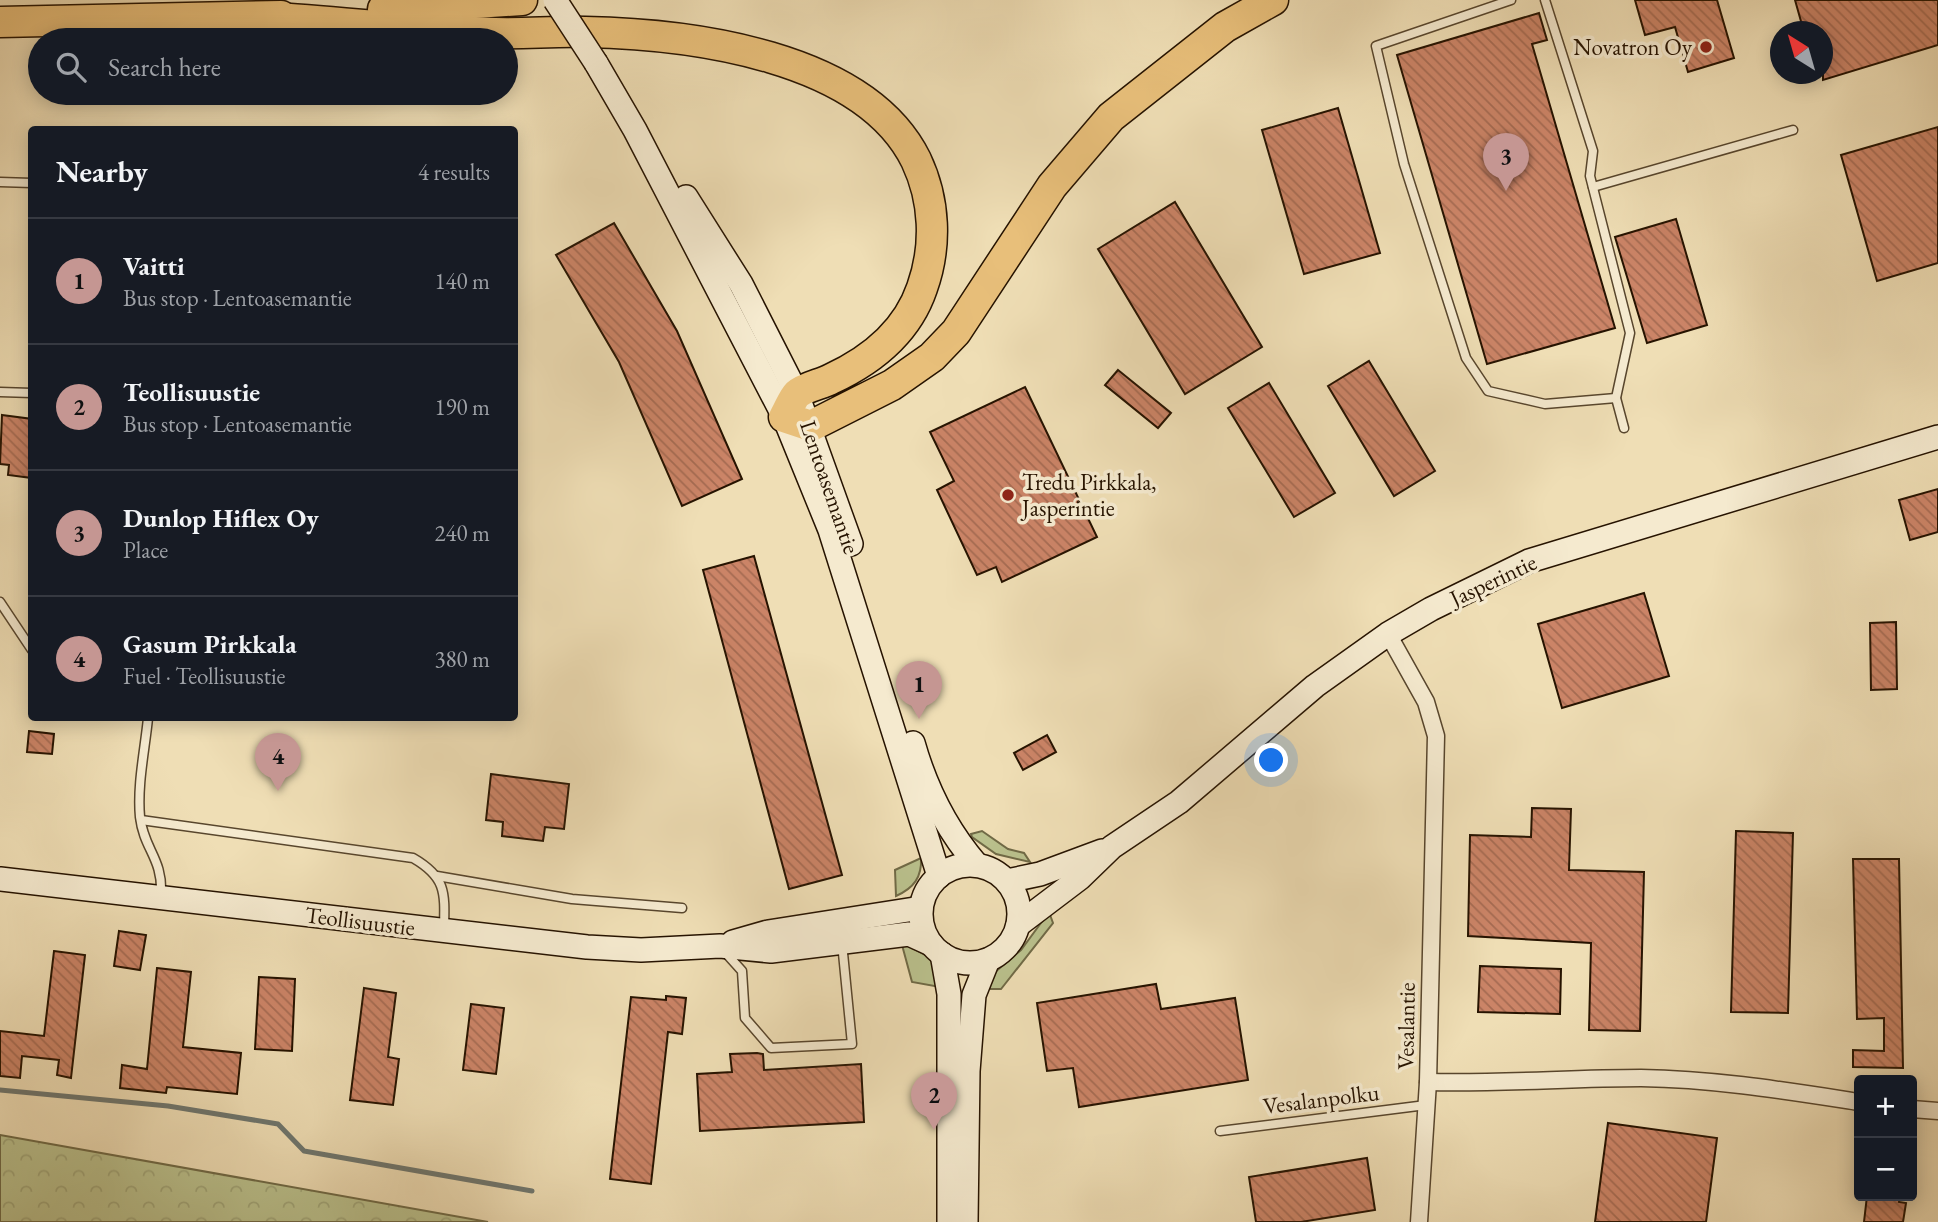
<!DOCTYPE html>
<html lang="en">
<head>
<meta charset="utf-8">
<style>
	:root { --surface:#171b24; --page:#20242c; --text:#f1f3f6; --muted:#9ea1a6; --line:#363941; --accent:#c59692 }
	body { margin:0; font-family:"EB Garamond",serif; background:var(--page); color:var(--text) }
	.controls { position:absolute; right:21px; bottom:21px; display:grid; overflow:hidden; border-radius:7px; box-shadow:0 4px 18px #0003 }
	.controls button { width:63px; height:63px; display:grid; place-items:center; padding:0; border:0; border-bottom:2px solid var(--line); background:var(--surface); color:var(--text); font:35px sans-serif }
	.compass { position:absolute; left:1770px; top:21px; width:63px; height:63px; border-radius:50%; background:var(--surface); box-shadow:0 4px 18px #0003; rotate:323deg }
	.you { position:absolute; left:1272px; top:761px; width:24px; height:24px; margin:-18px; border:5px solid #fff; border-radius:50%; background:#1a73e8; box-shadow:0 0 0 10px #1a73e833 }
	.badge { display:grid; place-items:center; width:46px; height:46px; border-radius:50%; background:var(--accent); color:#111; font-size:23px; font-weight:700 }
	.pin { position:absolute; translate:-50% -58px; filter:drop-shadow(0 2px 4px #0008) }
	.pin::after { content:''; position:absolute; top:37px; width:24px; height:21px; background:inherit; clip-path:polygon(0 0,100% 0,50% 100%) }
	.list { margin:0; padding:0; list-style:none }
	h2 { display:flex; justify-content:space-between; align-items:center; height:91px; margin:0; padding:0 28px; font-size:30px }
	h2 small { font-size:23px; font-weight:400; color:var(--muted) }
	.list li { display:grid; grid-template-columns:46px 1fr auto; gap:21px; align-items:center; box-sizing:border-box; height:126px; padding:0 28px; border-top:2px solid var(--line) }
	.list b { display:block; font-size:26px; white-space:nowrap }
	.list p { margin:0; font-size:23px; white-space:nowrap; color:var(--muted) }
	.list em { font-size:23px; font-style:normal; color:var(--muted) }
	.icon { flex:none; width:38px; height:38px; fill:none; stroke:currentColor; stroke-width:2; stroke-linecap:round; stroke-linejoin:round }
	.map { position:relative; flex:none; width:1938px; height:1222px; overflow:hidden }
	.search { position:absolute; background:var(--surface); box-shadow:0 4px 18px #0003; left:28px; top:28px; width:490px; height:77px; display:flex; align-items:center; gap:18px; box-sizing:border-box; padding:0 24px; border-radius:38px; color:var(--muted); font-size:26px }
	.panel { position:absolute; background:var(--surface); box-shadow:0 4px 18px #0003; left:28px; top:126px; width:490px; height:595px; border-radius:7px }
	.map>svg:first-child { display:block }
	.grass { fill:#bac18d; stroke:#706a46; stroke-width:2 }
	.forest { fill:url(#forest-crowns); stroke:#706a46; stroke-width:2 }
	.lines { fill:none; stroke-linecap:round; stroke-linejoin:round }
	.stream { stroke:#6f776f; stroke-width:5 }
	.building { fill:url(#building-back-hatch); stroke:#261300; stroke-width:2 }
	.lane-casing { stroke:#58462d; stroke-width:11 }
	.street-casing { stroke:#58462d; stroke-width:19 }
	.secondary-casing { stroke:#261300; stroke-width:26 }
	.highway-casing { stroke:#261300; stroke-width:33 }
	.lane { stroke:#f5eacf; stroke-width:8 }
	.street { stroke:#f5eacf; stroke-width:16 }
	.secondary { stroke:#f5eacf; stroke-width:23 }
	.highway { stroke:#e8bf7a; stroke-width:30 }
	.secondary-bridge-casing { stroke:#261300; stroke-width:26; stroke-linecap:butt }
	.secondary-bridge { stroke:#f5eacf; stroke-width:23 }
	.poi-dot { fill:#8f2418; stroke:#f5eacf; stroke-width:2.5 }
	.labels { text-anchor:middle; stroke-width:7; stroke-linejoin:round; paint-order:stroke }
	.poi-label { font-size:23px; fill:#261300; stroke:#f5eacf; text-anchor:end }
	.street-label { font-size:23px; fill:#261300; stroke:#f5eacf }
</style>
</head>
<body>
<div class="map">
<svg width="1938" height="1222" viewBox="0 0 1938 1222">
	<defs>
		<pattern id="forest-crowns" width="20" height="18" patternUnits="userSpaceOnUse" patternTransform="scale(1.75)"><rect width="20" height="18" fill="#bac18d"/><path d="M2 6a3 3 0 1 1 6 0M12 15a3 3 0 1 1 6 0" fill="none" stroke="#a0a578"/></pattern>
		<pattern id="building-back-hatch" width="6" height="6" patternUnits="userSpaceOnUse" patternTransform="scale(1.75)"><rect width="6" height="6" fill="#cb8467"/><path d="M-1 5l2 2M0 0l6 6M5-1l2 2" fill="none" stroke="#a56b52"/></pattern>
	</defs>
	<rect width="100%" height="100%" fill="#efdeb5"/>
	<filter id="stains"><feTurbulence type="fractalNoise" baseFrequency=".00286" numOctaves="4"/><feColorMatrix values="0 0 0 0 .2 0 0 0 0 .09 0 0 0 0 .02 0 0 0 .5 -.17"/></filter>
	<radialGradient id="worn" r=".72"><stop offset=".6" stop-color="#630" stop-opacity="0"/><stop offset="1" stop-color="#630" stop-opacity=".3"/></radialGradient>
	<g class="grass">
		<path d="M 982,831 L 1008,849 L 1024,853 L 1030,862 L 996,854 L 972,837 L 971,834 Z"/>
		<path d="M 921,858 C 922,877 914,888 896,896 L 895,870 Z"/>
		<path d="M 1049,912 L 1053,923 L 1005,984 L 1001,989 L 986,989 L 994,973 L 1021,950 Z"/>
		<path d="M 905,944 L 931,958 L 940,987 L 912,982 L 902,945 Z"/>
	</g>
	<path class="forest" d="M 0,1135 L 488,1222 L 0,1222 Z"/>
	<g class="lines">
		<path class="stream" d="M 0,1090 L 168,1106 L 278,1124 L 304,1151 L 532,1191"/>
	</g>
	<g class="building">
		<path d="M 1635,0 L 1717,0 L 1734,58 L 1688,72 L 1675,27 L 1645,35 Z"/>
		<path d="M 1795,0 L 1938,0 L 1938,45 L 1823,80 L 1823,32 L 1804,32 Z"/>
		<path d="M 1539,13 L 1547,40 L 1532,44 L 1615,328 L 1487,364 L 1397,55 Z"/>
		<path d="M 1338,108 L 1380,253 L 1304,274 L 1262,130 Z"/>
		<path d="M 1938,127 L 1938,263 L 1877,281 L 1841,155 Z"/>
		<path d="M 1175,202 L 1262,347 L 1185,394 L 1098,249 Z"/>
		<path d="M 1676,219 L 1707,325 L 1647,343 L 1615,237 Z"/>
		<path d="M 614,223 L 677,331 L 742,479 L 682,506 L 619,362 L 556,255 Z"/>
		<path d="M 1369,361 L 1435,471 L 1394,496 L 1328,386 Z"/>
		<path d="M 1118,370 L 1171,413 L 1158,428 L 1105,385 Z"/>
		<path d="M 1269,383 L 1335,493 L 1294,517 L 1228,408 Z"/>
		<path d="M 1025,387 L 1097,537 L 1002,582 L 996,567 L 977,575 L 937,490 L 954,481 L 930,432 Z"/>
		<path d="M 2,415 L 32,419 L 32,478 L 8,475 L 9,465 L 0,464 Z"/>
		<path d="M 1938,489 L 1938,532 L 1910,540 L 1899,500 Z"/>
		<path d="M 754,556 L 842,875 L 789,889 L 703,570 Z"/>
		<path d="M 1644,593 L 1669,676 L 1562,708 L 1538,624 Z"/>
		<path d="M 1896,622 L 1897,689 L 1871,690 L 1870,623 Z"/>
		<path d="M 29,731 L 54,734 L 52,754 L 27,752 Z"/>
		<path d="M 1047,735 L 1056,752 L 1023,770 L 1014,753 Z"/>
		<path d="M 491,774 L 569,784 L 564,829 L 545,827 L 543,841 L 502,836 L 503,822 L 486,820 Z"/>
		<path d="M 1532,808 L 1571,809 L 1569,870 L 1644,872 L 1640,1031 L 1589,1030 L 1591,943 L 1468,936 L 1470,835 L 1531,837 Z"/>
		<path d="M 1736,831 L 1793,833 L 1788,1013 L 1731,1012 Z"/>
		<path d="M 1853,859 L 1899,859 L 1903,1068 L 1853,1067 L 1853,1050 L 1884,1051 L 1884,1018 L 1857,1019 Z"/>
		<path d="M 119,931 L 146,935 L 140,970 L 114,966 Z"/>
		<path d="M 54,951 L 85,955 L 71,1078 L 57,1075 L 59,1060 L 22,1056 L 20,1078 L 0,1076 L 0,1031 L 44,1036 Z"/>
		<path d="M 1480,966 L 1561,969 L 1560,1014 L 1478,1012 Z"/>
		<path d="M 157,968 L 191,972 L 183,1047 L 241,1053 L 237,1094 L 167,1087 L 166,1093 L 120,1088 L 122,1065 L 147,1069 Z"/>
		<path d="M 259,977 L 295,979 L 292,1051 L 255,1049 Z"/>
		<path d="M 1156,984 L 1161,1009 L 1235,998 L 1248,1080 L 1079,1107 L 1073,1068 L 1047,1071 L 1037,1003 Z"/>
		<path d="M 364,988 L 396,993 L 388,1057 L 399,1059 L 393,1105 L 350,1100 Z"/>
		<path d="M 666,996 L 686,998 L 682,1034 L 668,1032 L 651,1184 L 610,1179 L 631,997 L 666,1000 Z"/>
		<path d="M 471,1004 L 504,1008 L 496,1074 L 463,1070 Z"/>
		<path d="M 757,1053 L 763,1054 L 764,1070 L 861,1064 L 864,1122 L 700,1131 L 697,1074 L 732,1072 L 730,1054 Z"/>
		<path d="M 1608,1123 L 1717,1138 L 1706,1222 L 1595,1222 Z"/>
		<path d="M 1367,1158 L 1375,1210 L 1301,1222 L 1256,1222 L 1249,1177 Z"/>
		<path d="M 1867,1196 L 1900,1196 L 1899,1202 L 1906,1203 L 1903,1222 L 1864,1222 Z"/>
	</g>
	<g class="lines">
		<defs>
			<g id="lane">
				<path d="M 1511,0 L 1376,46 L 1404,164 L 1466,358 L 1488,391 L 1545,404 L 1616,398"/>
				<path d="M 1545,0 L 1593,151 L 1590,176 L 1630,333 L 1616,398 L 1624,428"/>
				<path d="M 0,182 L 32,183"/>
				<path d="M 1593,187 L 1793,130"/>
				<path d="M 0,392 L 32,393"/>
				<path d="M 0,602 L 32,650"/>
				<path d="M 148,718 C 145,749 137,785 140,817 C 144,850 163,858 161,895"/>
				<path d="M 141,820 L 413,858 C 446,877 445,892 444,928"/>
				<path d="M 437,876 L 572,899 L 682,908"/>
				<path d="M 724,951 L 742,971 L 745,1018 L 771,1048 L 852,1044 L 842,943"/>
				<path d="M 1220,1131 L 1426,1105"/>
			</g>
			<g id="street">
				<path d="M 1388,634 L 1426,702 L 1436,736 L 1428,1082 L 1419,1222"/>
				<path d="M 1428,1082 C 1499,1084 1570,1078 1641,1078 C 1714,1079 1787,1091 1859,1102"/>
				<path d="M 1912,1109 L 1938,1111"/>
			</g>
			<g id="secondary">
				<path d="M 596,63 L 635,130 L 784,417 L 830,530 L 939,876"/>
				<path d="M 686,197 L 741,284 L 797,394 L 851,544"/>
				<path d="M 913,743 C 926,789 946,829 977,865"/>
				<circle cx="970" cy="914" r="49"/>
				<path d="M 0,879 L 587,947 L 641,950 L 720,946 L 771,951 L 909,934 L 931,944"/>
				<path d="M 1007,881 L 1040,874 L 1102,851"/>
				<path d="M 1018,925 L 1080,878 L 1112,847 L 1179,802 L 1315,686 L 1388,634 L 1431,609 L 1529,561 L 1938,437"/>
				<path d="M 733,942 L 768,932 L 921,908"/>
				<path d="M 942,954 L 949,994 L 949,1222"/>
				<path d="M 966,1222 L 968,1071 L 974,995 L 988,960"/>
			</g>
			<g id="highway">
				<path d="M 383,9 L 522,0"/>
				<path d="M 262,17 C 339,22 417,31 495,33 C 525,34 555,31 585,32 C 690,34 864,55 916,160 C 935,200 937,246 922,288 C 907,332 872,360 831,379 C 822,384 805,387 797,394 C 792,399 788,411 784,417 L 811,426 L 892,385 L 932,357 L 956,332 L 1052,186 L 1111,117 L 1225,27 L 1273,0"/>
				<path d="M 0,22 L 281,16"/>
			</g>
		</defs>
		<use href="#lane" class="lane-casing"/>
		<use href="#street" class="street-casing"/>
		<use href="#secondary" class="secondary-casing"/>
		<use href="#highway" class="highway-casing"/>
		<use href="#lane" class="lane"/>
		<use href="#street" class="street"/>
		<use href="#secondary" class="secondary"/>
		<use href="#highway" class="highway"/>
		<defs>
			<path id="secondary-bridge" d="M 555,0 L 596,63"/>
		</defs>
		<use href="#secondary-bridge" class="secondary-bridge-casing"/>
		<use href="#secondary-bridge" class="secondary-bridge"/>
	</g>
	<g class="poi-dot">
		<circle cx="1706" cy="47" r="7"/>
		<circle cx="1008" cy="495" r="7"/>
	</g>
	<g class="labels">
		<g class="poi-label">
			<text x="1692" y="55">Novatron Oy</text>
			<text x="1022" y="490" text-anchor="start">Tredu Pirkkala,<tspan x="1022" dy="26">Jasperintie</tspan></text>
		</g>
		<g class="street-label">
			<text transform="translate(830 487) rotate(71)" y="8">Lentoasemantie</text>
			<text transform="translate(1493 580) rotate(-25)" y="8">Jasperintie</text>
			<text transform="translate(360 921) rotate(7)" y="8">Teollisuustie</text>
			<text transform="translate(1406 1026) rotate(-89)" y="8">Vesalantie</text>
			<text transform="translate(1321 1099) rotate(-7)" y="8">Vesalanpolku</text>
		</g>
	</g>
	<rect width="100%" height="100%" filter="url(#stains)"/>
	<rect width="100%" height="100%" fill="url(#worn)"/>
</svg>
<div class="controls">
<button>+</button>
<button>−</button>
</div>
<svg class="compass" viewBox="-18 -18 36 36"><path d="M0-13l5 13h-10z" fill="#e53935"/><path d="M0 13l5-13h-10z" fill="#9ea1a6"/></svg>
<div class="you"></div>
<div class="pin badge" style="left:919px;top:719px">1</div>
<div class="pin badge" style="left:934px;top:1130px">2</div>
<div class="pin badge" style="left:1506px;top:191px">3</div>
<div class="pin badge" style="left:278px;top:791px">4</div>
<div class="search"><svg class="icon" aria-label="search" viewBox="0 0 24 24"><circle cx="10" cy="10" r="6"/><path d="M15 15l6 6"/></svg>Search here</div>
<section class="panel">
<h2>Nearby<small>4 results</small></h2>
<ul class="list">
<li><span class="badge">1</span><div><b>Vaitti</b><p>Bus stop · Lentoasemantie</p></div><em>140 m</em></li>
<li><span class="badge">2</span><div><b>Teollisuustie</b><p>Bus stop · Lentoasemantie</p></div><em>190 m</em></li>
<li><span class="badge">3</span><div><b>Dunlop Hiflex Oy</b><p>Place</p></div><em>240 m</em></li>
<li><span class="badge">4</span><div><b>Gasum Pirkkala</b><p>Fuel · Teollisuustie</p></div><em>380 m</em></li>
</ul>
</section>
</div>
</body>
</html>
